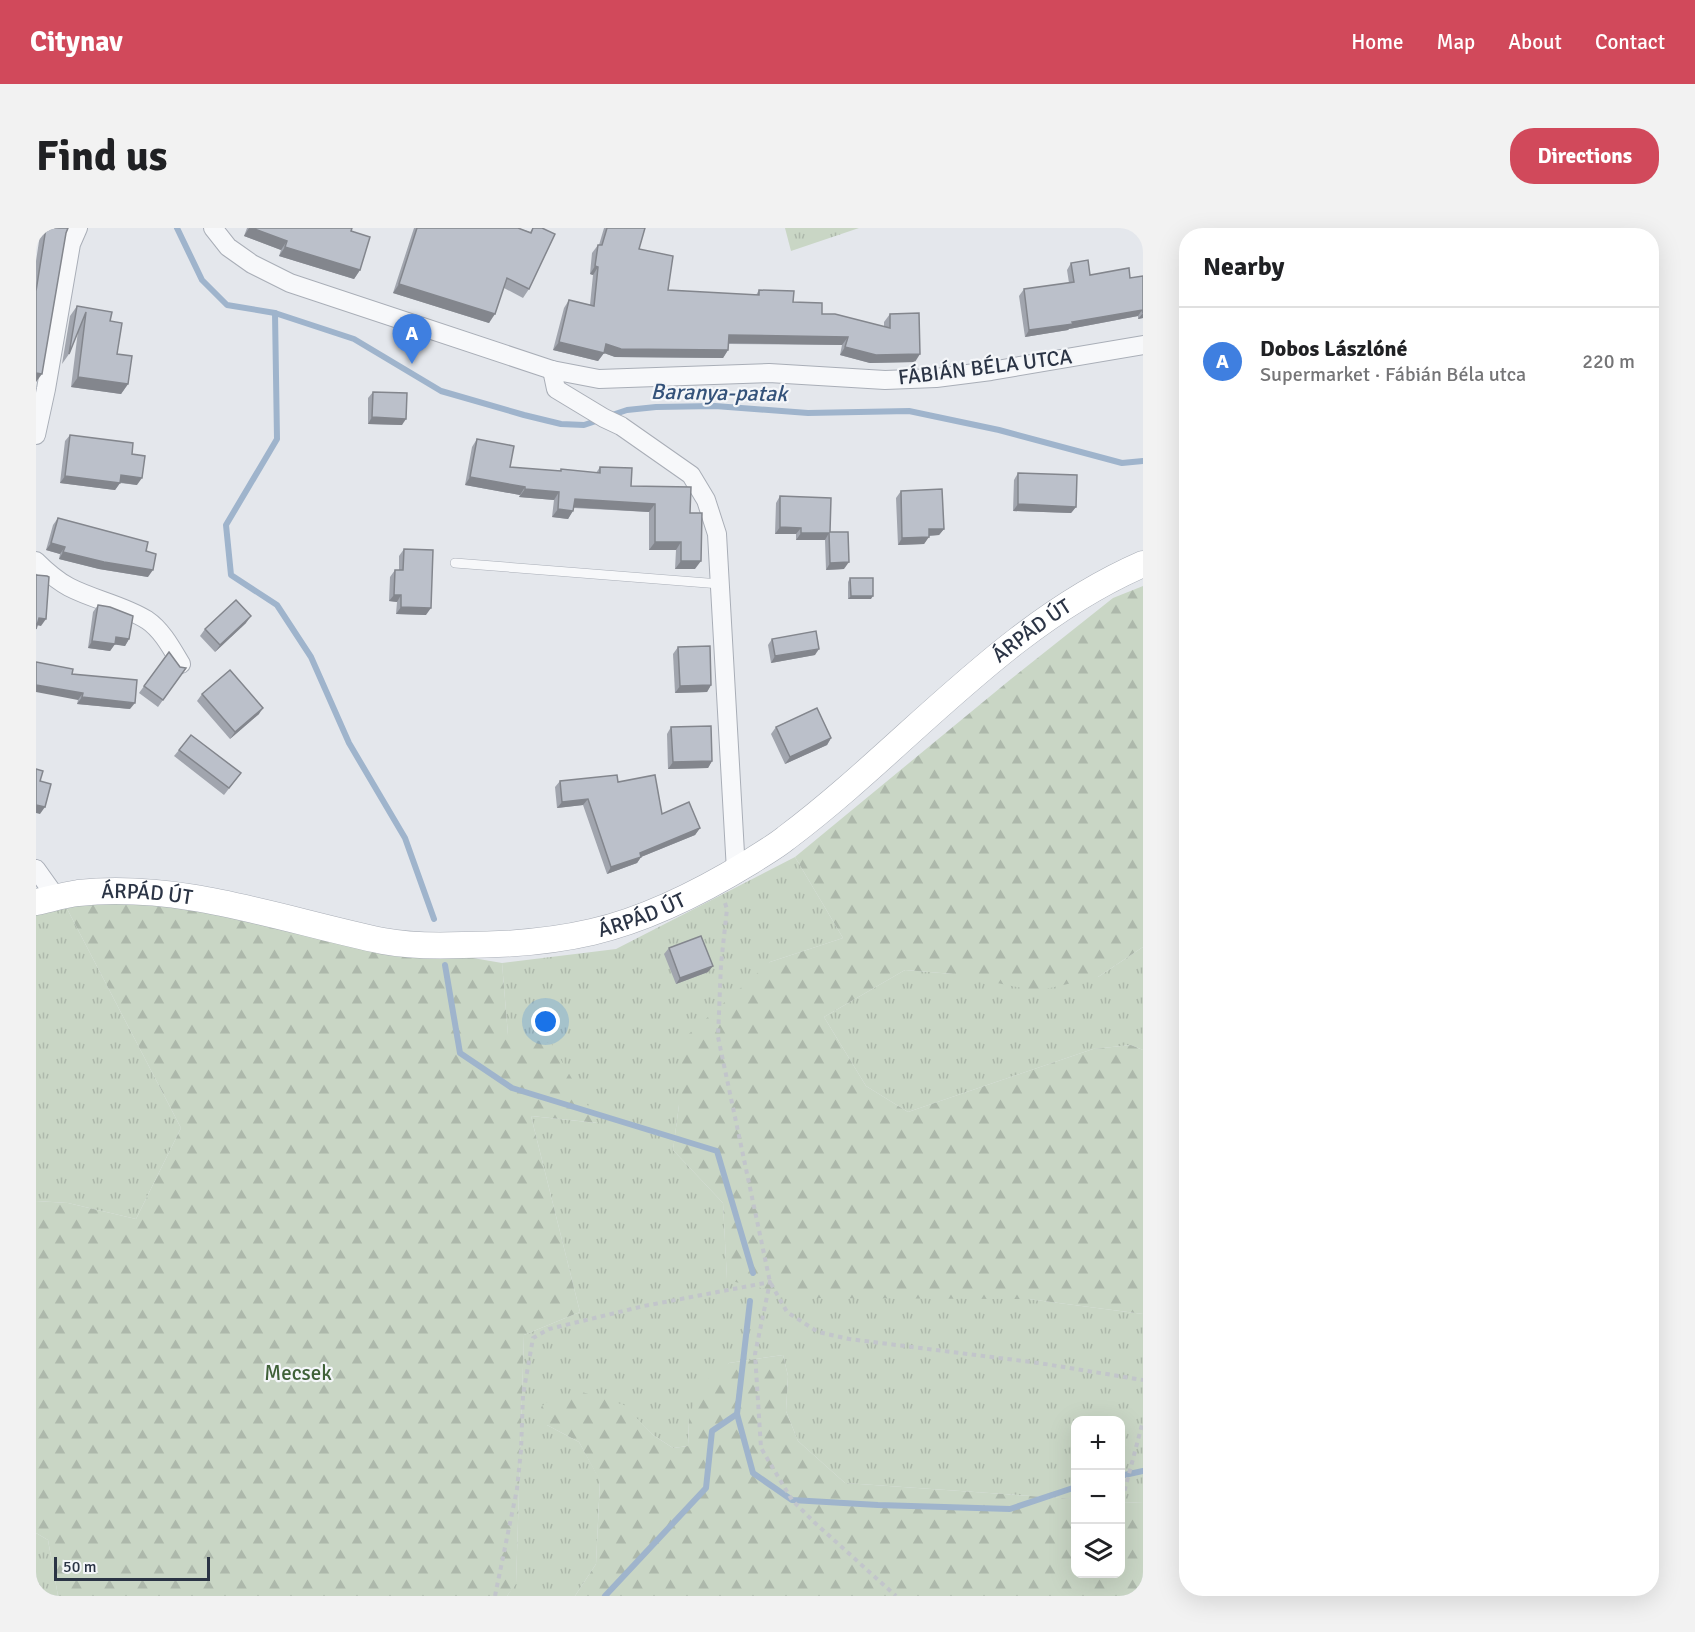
<!DOCTYPE html>
<html lang="en">
<head>
<meta charset="utf-8">
<style>
	:root { --surface:#fff; --page:#f2f2f2; --text:#202124; --muted:#757577; --line:#e0e0e0; --accent:#d1495b }
	body { margin:0; font-family:Signika,sans-serif; background:var(--page); color:var(--text) }
	.controls { position:absolute; right:18px; bottom:18px; display:grid; overflow:hidden; border-radius:12px; box-shadow:0 6px 24px #0002 }
	.controls button { width:54px; height:54px; display:grid; place-items:center; padding:0; border:0; border-bottom:2px solid var(--line); background:var(--surface); color:var(--text); font:30px sans-serif }
	.scale { position:absolute; left:18px; bottom:15px; width:156px; box-sizing:border-box; padding-left:6px; border:3px solid #2b3445; border-top:0; font-size:16px; line-height:21px; white-space:nowrap; color:#2b3445; -webkit-text-stroke:4px #f4f6f9; paint-order:stroke }
	.you { position:absolute; left:510px; top:794px; width:21px; height:21px; margin:-15px; border:4px solid #fff; border-radius:50%; background:#1a73e8; box-shadow:0 0 0 9px #1a73e833 }
	.badge { display:grid; place-items:center; width:39px; height:39px; border-radius:50%; background:var(--accent); color:#fff; font-size:20px; font-weight:700 }
	.pin { position:absolute; translate:-50% -50px; filter:drop-shadow(0 2px 3px #0008) }
	.pin::after { content:''; position:absolute; top:32px; width:21px; height:18px; background:inherit; clip-path:polygon(0 0,100% 0,50% 100%) }
	.list { margin:0; padding:0; list-style:none }
	h2 { display:flex; justify-content:space-between; align-items:center; height:78px; margin:0; padding:0 24px; font-size:26px }
	h2 small { font-size:20px; font-weight:400; color:var(--muted) }
	.list li { display:grid; grid-template-columns:39px 1fr auto; gap:18px; align-items:center; box-sizing:border-box; height:108px; padding:0 24px; border-top:2px solid var(--line) }
	.list b { display:block; font-size:22px; white-space:nowrap }
	.list p { margin:0; font-size:20px; white-space:nowrap; color:var(--muted) }
	.list em { font-size:20px; font-style:normal; color:var(--muted) }
	.icon { flex:none; width:33px; height:33px; fill:none; stroke:currentColor; stroke-width:2; stroke-linecap:round; stroke-linejoin:round }
	.map { position:relative; flex:none; width:1107px; height:1368px; overflow:hidden; border-radius:24px }
	header { display:flex; align-items:center; gap:36px; box-sizing:border-box; height:84px; padding:0 30px; background:var(--accent); color:#fff }
	header strong { font-size:28px }
	nav { display:flex; gap:33px; margin-inline-start:auto; font-size:21px }
	.intro { display:flex; align-items:center; justify-content:space-between; box-sizing:border-box; height:144px; padding:0 36px }
	h1 { margin:0; font-size:42px }
	.button { padding:15px 27px; border-radius:24px; background:var(--accent); color:#fff; font-size:21px; font-weight:700 }
	main { display:flex; gap:36px; padding:0 36px }
	aside { flex:1; background:var(--surface); border-radius:24px; box-shadow:0 6px 24px #0002 }
	.map>svg:first-child { display:block }
	.grass { fill:url(#grass-tufts) }
	.forest { fill:url(#forest-firs) }
	.lines { fill:none; stroke-linecap:round; stroke-linejoin:round }
	.stream { stroke:#9fb4cc; stroke-width:6 }
	.lane-casing { stroke:#a9aeb7; stroke-width:10 }
	.street-casing { stroke:#a9aeb7; stroke-width:20 }
	.secondary-casing { stroke:#a9aeb7; stroke-width:27 }
	.path { stroke:#c2c5cb; stroke-width:4; stroke-dasharray:4.5 4.5; stroke-linecap:butt }
	.lane { stroke:#f7f8fa; stroke-width:9 }
	.street { stroke:#f7f8fa; stroke-width:18 }
	.secondary { stroke:#fff; stroke-width:26 }
	.wall { fill:#a1a5ae }
	.shaded-wall { fill:#83868d }
	.building { fill:#bbc0ca; stroke:#83868d; stroke-width:1.5 }
	.labels { text-anchor:middle; stroke-width:4.5; stroke-linejoin:round; paint-order:stroke }
	.street-label { font-size:21px; fill:#2b3445; stroke:#f4f6f9 }
	.park-label { font-size:21px; fill:#3f6138; stroke:#f4f6f9 }
	.water-label { font-size:22px; font-style:italic; fill:#34527a; stroke:#f4f6f9 }
</style>
</head>
<body>
<header>
<strong>Citynav</strong>
<nav><a>Home</a><a>Map</a><a>About</a><a>Contact</a></nav>
</header>
<div class="intro"><h1>Find us</h1><a class="button">Directions</a></div>
<main>
<div class="map">
<svg width="1107" height="1368" viewBox="0 0 1107 1368">
	<defs>
		<pattern id="grass-tufts" width="24" height="20" patternUnits="userSpaceOnUse" patternTransform="scale(1.5)"><rect width="24" height="20" fill="#c9d6c5"/><path d="M3 7l-1-3M5 7V3M7 7l1-3M15 17l-1-3M17 17v-4M19 17l1-3" fill="none" stroke="#adb8ab"/></pattern>
		<pattern id="forest-firs" width="22" height="20" patternUnits="userSpaceOnUse" patternTransform="scale(1.5)"><rect width="22" height="20" fill="#c9d6c5"/><path d="M5 1l3.5 6h-7zM16 11l3.5 6h-7z" fill="#adb8ab"/></pattern>
	</defs>
	<rect width="100%" height="100%" fill="#e4e7ec"/>
	<g class="grass">
		<path d="M 749,0 L 823,0 L 755,23 Z"/>
		<path d="M 759,629 L 807,710 L 734,734 L 643,877 L 637,922 L 687,975 L 691,1051 L 992,1071 L 1107,1086 L 1107,1275 L 1085,1274 L 1084,1192 L 1040,1192 L 1039,1271 L 809,1255 L 762,1213 L 750,1183 L 752,1148 L 747,1127 L 693,1135 L 653,1192 L 652,1218 L 637,1220 L 617,1207 L 588,1178 L 511,1197 L 543,1214 L 564,1252 L 560,1336 L 539,1368 L 471,1368 L 480,1355 L 488,1107 L 544,1084 L 495,888 L 561,895 L 472,807 L 466,735 L 580,721 Z"/>
		<path d="M 27,673 L 145,900 L 100,991 L 32,975 L 0,973 L 0,684 Z"/>
		<path d="M 1107,719 L 1107,822 L 1095,817 L 1057,821 L 872,884 L 830,858 L 788,789 L 869,742 L 917,746 L 1062,749 Z"/>
		<path d="M 0,1305 L 12,1312 L 22,1368 L 0,1368 Z"/>
	</g>
	<g class="forest">
		<path d="M 1107,358 L 1107,719 L 1062,749 L 1001,763 L 917,746 L 869,742 L 788,789 L 830,858 L 872,884 L 1057,821 L 1095,817 L 1107,822 L 1107,1086 L 992,1071 L 767,1070 L 691,1052 L 687,975 L 637,922 L 643,877 L 646,812 L 734,734 L 807,710 L 759,629 L 975,451 L 1077,370 Z"/>
		<path d="M 101,668 L 215,692 L 466,735 L 472,807 L 515,815 L 562,895 L 495,888 L 544,1084 L 488,1107 L 480,1356 L 471,1368 L 22,1368 L 12,1312 L 0,1305 L 0,973 L 32,975 L 100,991 L 145,900 L 27,673 Z"/>
		<path d="M 747,1127 L 752,1148 L 750,1183 L 762,1213 L 809,1255 L 1039,1271 L 1040,1346 L 1084,1346 L 1085,1274 L 1107,1275 L 1107,1368 L 539,1368 L 560,1336 L 564,1253 L 543,1214 L 511,1197 L 505,1179 L 519,1168 L 546,1164 L 588,1177 L 617,1207 L 637,1220 L 652,1218 L 653,1192 L 662,1159 L 693,1135 Z"/>
	</g>
	<g class="lines">
		<g class="stream">
			<path d="M 141,0 L 166,52 L 191,77 L 239,85 L 318,111 L 405,163 L 488,187 L 525,196 L 548,197 L 563,192"/>
			<path d="M 239,85 L 241,211 L 190,297 L 195,347 L 241,377 L 275,429 L 313,515 L 369,610 L 398,691"/>
			<path d="M 573,188 L 591,182 L 620,179 L 679,178 L 772,185 L 873,183 L 963,202 L 1086,235 L 1107,233"/>
			<path d="M 409,737 L 424,825 L 476,860 L 681,923 L 717,1045"/>
			<path d="M 714,1073 L 701,1186 L 717,1245 L 756,1272 L 842,1277 L 974,1281 L 1040,1259"/>
			<path d="M 1084,1248 L 1107,1243"/>
			<path d="M 569,1368 L 670,1260 L 676,1203 L 701,1186"/>
		</g>
		<defs>
			<path id="lane" d="M 419,335 L 684,356"/>
			<g id="street">
				<path d="M 177,0 L 192,19 L 216,36 L 254,55 L 516,142 L 563,151 L 733,145 L 849,152 L 900,150 L 955,143 L 1107,117"/>
				<path d="M 516,142 L 520,161 L 568,190 L 585,198 L 655,247 L 670,272 L 681,306 L 700,643"/>
				<path d="M 0,207 L 10,161 L 35,16 L 42,0"/>
				<path d="M 0,333 C 10,343 20,352 33,359 C 58,372 87,377 111,392 C 126,402 136,421 145,436"/>
				<path d="M 0,641 L 20,669"/>
			</g>
			<g id="secondary">
				<path id="s1" d="M 0,674 C 14,671 28,667 42,665 C 147,654 246,692 347,713 C 373,718 400,718 427,717 C 470,717 513,714 556,704 C 612,691 665,664 714,634 C 726,626 739,619 750,610 C 870,520 967,397 1107,336"/>
			</g>
		</defs>
		<use href="#lane" class="lane-casing"/>
		<use href="#street" class="street-casing"/>
		<use href="#secondary" class="secondary-casing"/>
		<g class="path">
			<path d="M 689,675 L 691,681 L 685,736 L 682,809 L 734,1054 L 751,1084 L 782,1104 L 813,1111 L 1003,1135 L 1107,1152"/>
			<path d="M 1084,1280 L 1107,1193"/>
			<path d="M 459,1368 L 481,1261 L 485,1222 L 487,1167 L 497,1110 L 513,1101 L 608,1078 L 734,1054 L 719,1126 L 725,1220 L 756,1272 L 778,1294 L 860,1368"/>
		</g>
		<use href="#lane" class="lane"/>
		<use href="#street" class="street"/>
		<use href="#secondary" class="secondary"/>
	</g>
	<g class="wall">
		<path d="M 5,0 L 32,0 L 30,5 L 0,154 L 0,33 Z"/>
		<path d="M 211,0 L 316,0 L 315,3 L 324,42 L 318,51 L 243,28 L 245,22 L 208,8 Z"/>
		<path d="M 378,0 L 482,0 L 494,4 L 497,0 L 506,0 L 493,61 L 487,70 L 468,60 L 453,95 L 357,65 Z"/>
		<path d="M 568,0 L 609,0 L 603,21 L 632,62 L 720,67 L 723,62 L 757,74 L 786,86 L 848,99 L 848,94 L 854,86 L 879,134 L 834,135 L 804,127 L 806,117 L 693,116 L 692,122 L 687,130 L 579,129 L 568,125 L 562,133 L 517,122 L 528,80 L 533,72 L 554,77 L 557,47 L 554,46 L 556,25 L 562,17 L 563,17 Z"/>
		<path d="M 1035,35 L 1054,47 L 1094,50 L 1107,48 L 1107,90 L 1102,91 L 1102,88 L 1033,101 L 1032,102 L 989,109 L 983,68 L 988,61 L 1033,55 L 1031,42 Z"/>
		<path d="M 41,78 L 74,93 L 81,126 L 92,156 L 85,166 L 35,159 L 42,103 L 33,126 L 26,136 L 34,88 Z"/>
		<path d="M 337,164 L 366,197 L 332,196 L 332,170 Z"/>
		<path d="M 34,207 L 96,226 L 101,257 L 84,255 L 79,262 L 24,255 L 29,213 Z"/>
		<path d="M 441,211 L 474,239 L 524,243 L 525,241 L 560,245 L 564,239 L 595,258 L 654,285 L 659,341 L 639,341 L 640,322 L 613,322 L 613,284 L 538,280 L 532,291 L 516,289 L 518,272 L 483,269 L 484,267 L 429,257 L 436,219 Z"/>
		<path d="M 982,245 L 1040,279 L 1035,285 L 977,283 L 978,252 Z"/>
		<path d="M 865,263 L 908,301 L 903,307 L 893,308 L 888,316 L 862,317 L 860,270 Z"/>
		<path d="M 744,268 L 794,304 L 808,341 L 790,342 L 789,312 L 760,312 L 760,306 L 739,306 L 740,275 Z"/>
		<path d="M 22,290 L 110,323 L 112,349 L 63,341 L 23,331 L 24,326 L 10,322 L 17,297 Z"/>
		<path d="M 368,321 L 390,387 L 360,386 L 361,374 L 353,373 L 354,349 L 359,342 L 363,342 L 363,328 Z"/>
		<path d="M 814,350 L 835,371 L 812,371 L 812,354 Z"/>
		<path d="M 62,377 L 93,411 L 89,418 L 79,416 L 74,423 L 52,420 L 57,384 Z"/>
		<path d="M 210,395 L 179,424 L 164,408 L 169,401 Z"/>
		<path d="M 736,411 L 779,427 L 735,435 L 732,417 Z"/>
		<path d="M 642,419 L 675,457 L 671,464 L 639,465 L 637,426 Z"/>
		<path d="M 133,424 L 144,439 L 150,440 L 122,479 L 103,465 Z"/>
		<path d="M 36,446 L 94,481 L 41,476 L 42,472 Z"/>
		<path d="M 166,466 L 223,486 L 194,511 L 161,473 Z"/>
		<path d="M 635,499 L 676,533 L 672,540 L 632,541 L 631,506 Z"/>
		<path d="M 740,499 L 795,510 L 791,517 L 749,536 L 735,506 Z"/>
		<path d="M 143,522 L 205,545 L 188,567 L 138,528 Z"/>
		<path d="M 524,553 L 582,554 L 626,586 L 664,600 L 659,607 L 605,629 L 601,635 L 571,646 L 547,577 L 521,580 L 519,559 Z"/>
		<path d="M 633,720 L 672,744 L 640,756 L 628,726 Z"/>
	</g>
	<g class="shaded-wall">
		<path d="M 213,0 L 216,0 L 251,13 L 245,22 L 208,8 Z"/>
		<path d="M 249,19 L 324,42 L 318,51 L 243,28 Z"/>
		<path d="M 559,38 L 562,39 L 557,47 L 554,46 Z"/>
		<path d="M 363,56 L 459,86 L 453,95 L 357,65 Z"/>
		<path d="M 1106,82 L 1102,88 L 1033,101 L 1032,102 L 989,109 L 993,102 Z"/>
		<path d="M 1107,85 L 1107,90 L 1102,91 Z"/>
		<path d="M 693,107 L 812,109 L 806,117 L 687,115 Z"/>
		<path d="M 523,114 L 570,116 L 692,122 L 687,130 L 579,129 L 568,125 L 562,133 L 517,122 Z"/>
		<path d="M 809,119 L 884,126 L 879,134 L 834,135 L 804,127 Z"/>
		<path d="M 0,145 L 6,146 L 0,154 Z"/>
		<path d="M 42,149 L 92,156 L 85,166 L 35,159 Z"/>
		<path d="M 336,189 L 370,191 L 366,197 L 332,196 Z"/>
		<path d="M 85,247 L 106,250 L 101,257 L 81,254 Z"/>
		<path d="M 29,248 L 84,255 L 79,262 L 24,255 Z"/>
		<path d="M 434,249 L 489,259 L 484,267 L 429,257 Z"/>
		<path d="M 489,261 L 523,264 L 518,272 L 483,269 Z"/>
		<path d="M 539,271 L 619,276 L 613,284 L 533,279 Z"/>
		<path d="M 982,276 L 1040,279 L 1035,285 L 977,283 Z"/>
		<path d="M 522,281 L 537,283 L 532,291 L 516,289 Z"/>
		<path d="M 744,299 L 765,300 L 760,306 L 739,306 Z"/>
		<path d="M 893,301 L 908,301 L 903,307 L 888,308 Z"/>
		<path d="M 765,305 L 793,305 L 789,312 L 760,312 Z"/>
		<path d="M 893,309 L 888,316 L 862,317 L 866,310 Z"/>
		<path d="M 619,314 L 645,314 L 640,322 L 613,322 Z"/>
		<path d="M 15,315 L 29,319 L 24,326 L 10,322 Z"/>
		<path d="M 27,324 L 117,342 L 112,349 L 63,341 L 23,331 Z"/>
		<path d="M 645,333 L 665,333 L 659,341 L 639,341 Z"/>
		<path d="M 813,334 L 808,341 L 790,342 L 794,335 Z"/>
		<path d="M 358,367 L 365,367 L 361,374 L 353,373 Z"/>
		<path d="M 815,368 L 837,368 L 835,371 L 812,371 Z"/>
		<path d="M 365,379 L 395,380 L 390,387 L 360,386 Z"/>
		<path d="M 215,388 L 210,395 L 179,424 L 184,417 Z"/>
		<path d="M 3,390 L 10,391 L 5,398 L 0,397 Z"/>
		<path d="M 80,409 L 93,411 L 89,418 L 75,416 Z"/>
		<path d="M 56,413 L 79,416 L 74,423 L 52,420 Z"/>
		<path d="M 783,421 L 779,427 L 735,435 L 739,428 Z"/>
		<path d="M 0,457 L 47,465 L 42,472 L 0,464 Z"/>
		<path d="M 675,457 L 671,464 L 639,465 L 644,458 Z"/>
		<path d="M 46,469 L 99,475 L 94,481 L 41,476 Z"/>
		<path d="M 227,480 L 223,486 L 194,511 L 199,504 Z"/>
		<path d="M 795,510 L 791,517 L 749,536 L 754,529 Z"/>
		<path d="M 676,533 L 672,540 L 632,541 L 637,534 Z"/>
		<path d="M 552,571 L 547,577 L 521,580 L 526,574 Z"/>
		<path d="M 0,577 L 9,579 L 4,586 L 0,585 Z"/>
		<path d="M 664,600 L 659,607 L 605,629 L 601,635 L 571,646 L 575,639 L 604,625 Z"/>
		<path d="M 677,738 L 672,744 L 640,756 L 644,750 Z"/>
	</g>
	<g class="building">
		<path d="M 10,0 L 32,0 L 30,5 L 6,146 L 0,145 L 0,63 Z"/>
		<path d="M 216,0 L 316,0 L 315,3 L 334,9 L 324,42 L 249,19 L 251,13 Z"/>
		<path d="M 381,0 L 482,0 L 495,5 L 497,0 L 506,0 L 519,6 L 493,61 L 471,50 L 459,86 L 363,56 Z"/>
		<path d="M 571,0 L 609,0 L 603,21 L 637,28 L 632,62 L 723,67 L 723,62 L 758,63 L 757,74 L 786,75 L 786,86 L 799,86 L 854,100 L 854,86 L 883,85 L 884,126 L 840,127 L 809,119 L 812,109 L 693,107 L 692,122 L 585,121 L 570,116 L 568,125 L 523,114 L 533,72 L 558,78 L 562,39 L 559,38 L 562,17 L 566,17 Z"/>
		<path d="M 1052,32 L 1054,47 L 1093,40 L 1094,50 L 1107,48 L 1107,85 L 1106,82 L 1036,94 L 1037,96 L 993,102 L 988,61 L 1038,54 L 1035,35 Z"/>
		<path d="M 41,78 L 76,84 L 74,93 L 86,95 L 81,126 L 96,128 L 92,156 L 42,149 L 50,84 L 33,126 Z"/>
		<path d="M 337,164 L 371,165 L 370,191 L 336,189 Z"/>
		<path d="M 34,207 L 97,215 L 96,226 L 109,228 L 106,250 L 85,247 L 84,255 L 29,248 Z"/>
		<path d="M 441,211 L 478,218 L 474,239 L 525,243 L 525,241 L 564,245 L 564,239 L 596,240 L 595,258 L 655,259 L 654,285 L 666,285 L 665,333 L 645,333 L 645,314 L 619,314 L 619,276 L 539,271 L 537,283 L 522,281 L 523,264 L 489,261 L 489,259 L 434,249 Z"/>
		<path d="M 982,245 L 1041,247 L 1040,279 L 982,276 Z"/>
		<path d="M 906,261 L 908,301 L 893,301 L 893,309 L 866,310 L 865,263 Z"/>
		<path d="M 744,268 L 795,270 L 794,304 L 812,304 L 813,334 L 794,335 L 793,305 L 765,305 L 765,300 L 744,299 Z"/>
		<path d="M 22,290 L 112,314 L 110,323 L 120,326 L 117,342 L 68,334 L 27,324 L 29,319 L 15,315 Z"/>
		<path d="M 368,321 L 397,322 L 395,380 L 365,379 L 365,367 L 358,367 L 359,342 L 367,342 Z"/>
		<path d="M 0,347 L 11,348 L 13,349 L 10,391 L 3,390 L 0,401 Z"/>
		<path d="M 814,350 L 837,350 L 837,368 L 815,368 Z"/>
		<path d="M 200,372 L 215,388 L 184,417 L 169,401 Z"/>
		<path d="M 62,377 L 74,379 L 97,388 L 93,411 L 80,409 L 79,416 L 56,413 Z"/>
		<path d="M 780,403 L 783,421 L 739,428 L 736,411 Z"/>
		<path d="M 674,418 L 675,457 L 644,458 L 642,419 Z"/>
		<path d="M 133,424 L 144,439 L 150,440 L 127,472 L 108,458 Z"/>
		<path d="M 0,434 L 37,441 L 36,446 L 101,452 L 99,475 L 46,469 L 47,465 L 0,457 Z"/>
		<path d="M 194,442 L 227,480 L 199,504 L 166,466 Z"/>
		<path d="M 781,480 L 795,510 L 754,529 L 740,499 Z"/>
		<path d="M 675,498 L 676,533 L 637,534 L 635,499 Z"/>
		<path d="M 155,507 L 205,545 L 193,560 L 143,522 Z"/>
		<path d="M 0,541 L 7,543 L 4,553 L 15,556 L 9,579 L 0,577 Z"/>
		<path d="M 581,547 L 582,554 L 619,547 L 626,586 L 653,574 L 664,600 L 604,625 L 605,629 L 575,639 L 552,571 L 526,574 L 524,553 Z"/>
		<path d="M 665,708 L 677,738 L 644,750 L 633,720 Z"/>
	</g>
	<g class="labels">
		<g class="street-label">
			<text transform="translate(949 139) rotate(-7)" y="7">FÁBIÁN BÉLA UTCA</text>
			<text dy="7" stroke="none"><textPath href="#s1" startOffset="1102">ÁRPÁD ÚT</textPath></text>
			<text dy="7" stroke="none"><textPath href="#s1" startOffset="112">ÁRPÁD ÚT</textPath></text>
			<text dy="7" stroke="none"><textPath href="#s1" startOffset="616">ÁRPÁD ÚT</textPath></text>
		</g>
		<g class="park-label">
			<text x="262" y="1152">Mecsek</text>
		</g>
		<g class="water-label">
			<text transform="translate(683 164) rotate(1)" y="8">Baranya-patak</text>
		</g>
	</g>
</svg>
<div class="controls">
<button>+</button>
<button>−</button>
<button><svg class="icon" aria-label="layers" viewBox="0 0 24 24"><path d="M12 4l9 5-9 5-9-5zM3 14l9 5 9-5"/></svg></button>
</div>
<div class="scale">50 m</div>
<div class="you"></div>
<div class="pin badge" style="left:376px;top:136px;background:#3f7fe0">A</div>
</div>
<aside>
<h2>Nearby<small></small></h2>
<ul class="list">
<li><span class="badge" style="background:#3f7fe0">A</span><div><b>Dobos Lászlóné</b><p>Supermarket · Fábián Béla utca</p></div><em>220 m</em></li>
</ul>
</aside>
</main>
</body>
</html>
